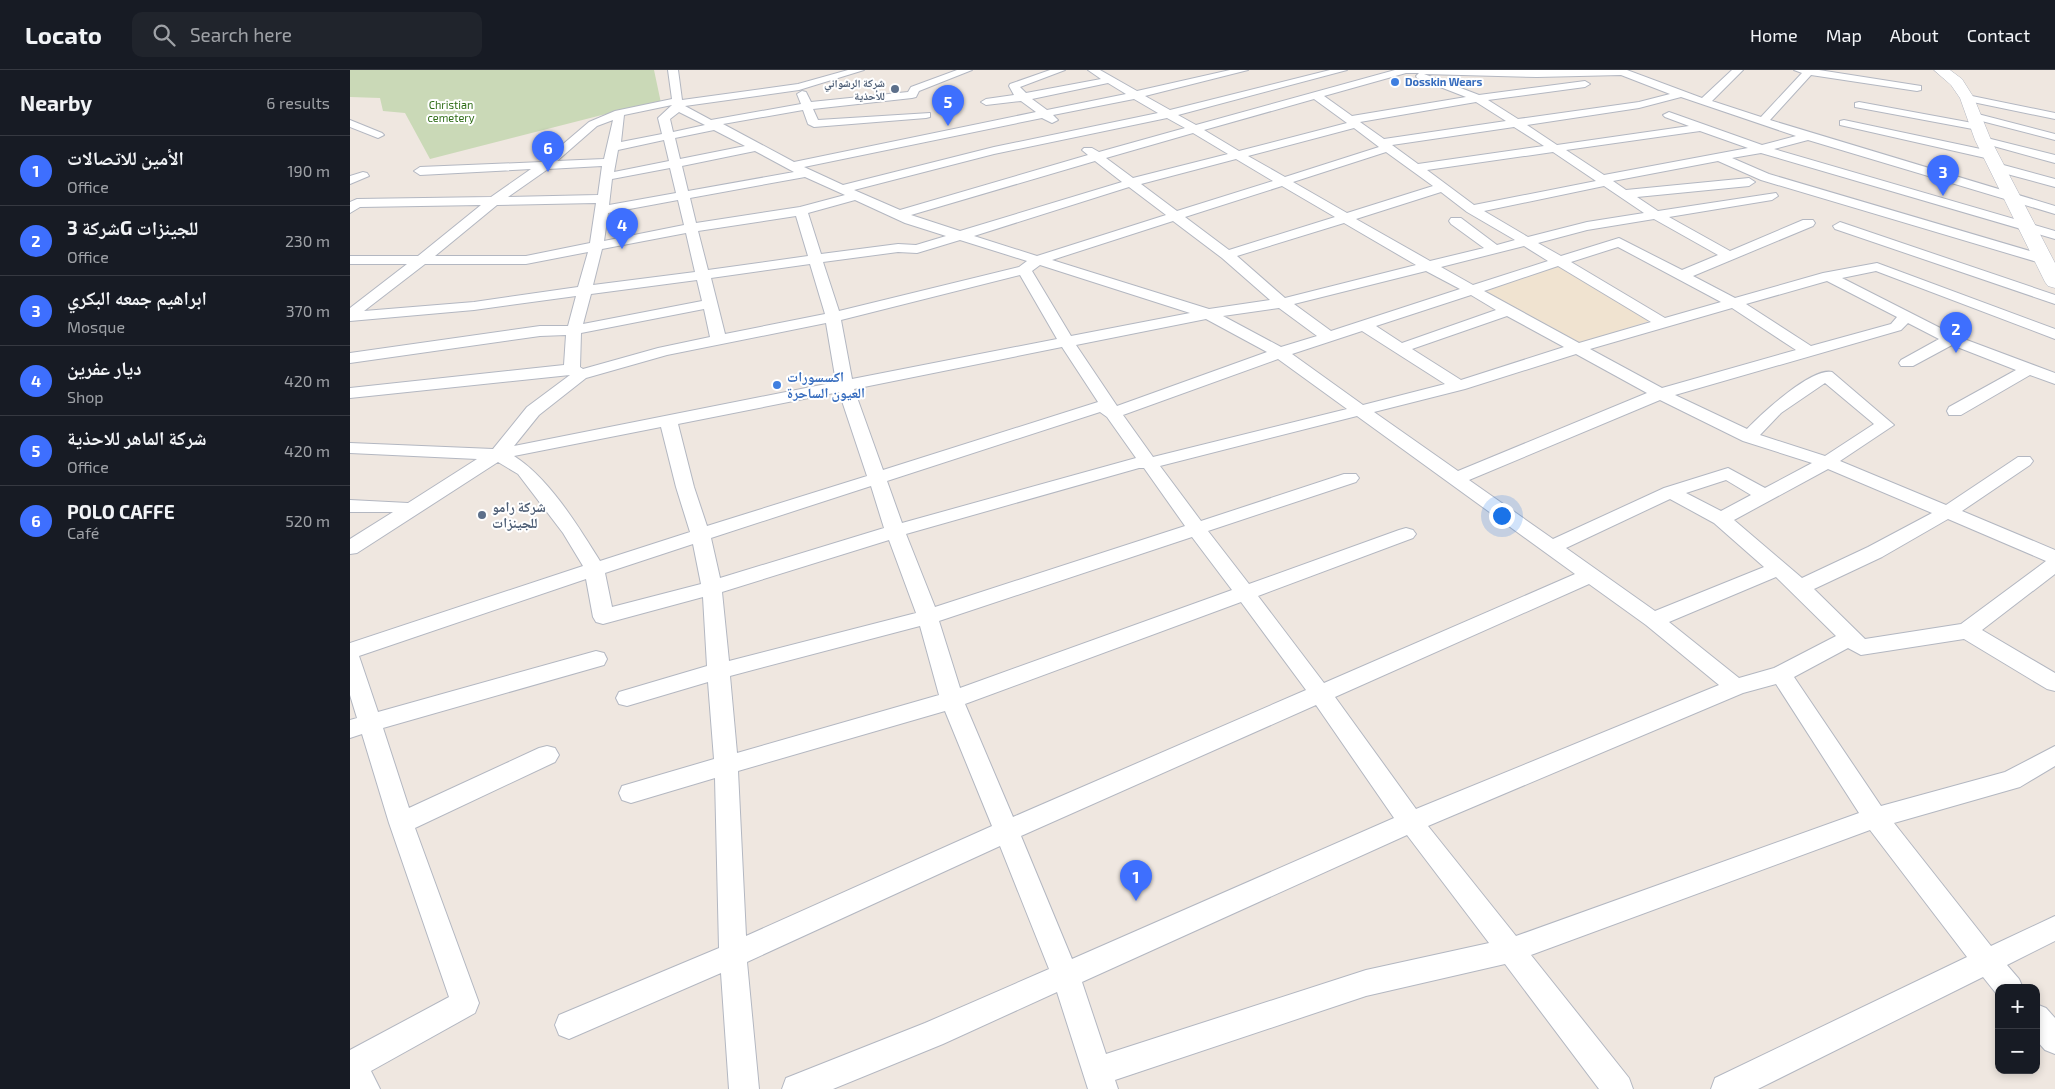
<!DOCTYPE html>
<html lang="en">
<head>
<meta charset="utf-8">
<style>
	:root { --surface:#171b24; --page:#20242c; --text:#f1f3f6; --muted:#9ea1a6; --line:#363941; --accent:#3e6ffe }
	body { margin:0; font-family:"Exo 2","Noto Naskh Arabic",sans-serif; background:var(--page); color:var(--text) }
	.controls { position:absolute; right:15px; bottom:15px; display:grid; overflow:hidden; border-radius:10px; box-shadow:0 2px 8px #0003 }
	.controls button { width:45px; height:45px; display:grid; place-items:center; padding:0; border:0; border-bottom:1px solid var(--line); background:var(--surface); color:var(--text); font:25px sans-serif }
	.you { position:absolute; left:1151px; top:445px; width:18px; height:18px; margin:-12px; border:4px solid #fff; border-radius:50%; background:#1a73e8; box-shadow:0 0 0 8px #1a73e833 }
	.badge { display:grid; place-items:center; width:32px; height:32px; border-radius:50%; background:var(--accent); color:#fff; font-size:16px; font-weight:700 }
	.pin { position:absolute; translate:-50% -41px; filter:drop-shadow(0 1px 2px #0008) }
	.pin::after { content:''; position:absolute; top:26px; width:18px; height:15px; background:inherit; clip-path:polygon(0 0,100% 0,50% 100%) }
	.list { margin:0; padding:0; list-style:none }
	h2 { display:flex; justify-content:space-between; align-items:center; height:65px; margin:0; padding:0 20px; font-size:21px }
	h2 small { font-size:16px; font-weight:400; color:var(--muted) }
	.list li { display:grid; grid-template-columns:32px 1fr auto; gap:15px; align-items:center; box-sizing:border-box; height:70px; padding:0 20px; border-top:1px solid var(--line) }
	.list b { display:block; font-size:19px; white-space:nowrap }
	.list p { margin:0; font-size:16px; white-space:nowrap; color:var(--muted) }
	.list em { font-size:16px; font-style:normal; color:var(--muted) }
	.icon { flex:none; width:28px; height:28px; fill:none; stroke:currentColor; stroke-width:2; stroke-linecap:round; stroke-linejoin:round }
	.map { position:relative; flex:none; width:1705px; height:1019px; overflow:hidden }
	header { display:flex; align-items:center; gap:30px; box-sizing:border-box; height:70px; padding:0 25px; background:var(--surface); border-bottom:1px solid var(--line) }
	header strong { font-size:24px }
	nav { display:flex; gap:28px; margin-inline-start:auto; font-size:18px }
	.search { width:350px; height:45px; background:var(--page); display:flex; align-items:center; gap:12px; box-sizing:border-box; padding:0 18px; border-radius:10px; color:var(--muted); font-size:19px }
	main { display:flex }
	aside { flex:1; background:var(--surface) }
	.map>svg:first-child { display:block }
	.education { fill:#f0e3d0 }
	.cemetery { fill:#cad9b7 }
	.lines { fill:none; stroke-linecap:round; stroke-linejoin:round }
	.street-casing { stroke:#b3b7c1; stroke-width:2 }
	.secondary-casing { stroke:#b3b7c1; stroke-width:1 }
	.street { fill:#fff; fill-rule:evenodd }
	.secondary { fill:#fff; fill-rule:evenodd }
	.shop-dot { fill:#3f7fe0; stroke:#fff; stroke-width:2 }
	.service-dot { fill:#5c6f8a; stroke:#fff; stroke-width:2 }
	.labels { text-anchor:middle; stroke-width:4; stroke-linejoin:round; paint-order:stroke }
	.far-shop-label { font-size:11px; font-weight:bold; fill:#366cbe; stroke:#fff; text-anchor:start }
	.far-service-label { font-size:11px; font-weight:bold; fill:#4e5e75; stroke:#fff; text-anchor:end }
	.far-park-label { font-size:11px; fill:#316e19; stroke:#fff }
	.shop-label { font-size:14px; font-weight:bold; fill:#366cbe; stroke:#fff; text-anchor:start }
	.service-label { font-size:14px; font-weight:bold; fill:#4e5e75; stroke:#fff; text-anchor:start }
</style>
</head>
<body>
<header>
<strong>Locato</strong>
<div class="search"><svg class="icon" aria-label="search" viewBox="0 0 24 24"><circle cx="10" cy="10" r="6"/><path d="M15 15l6 6"/></svg>Search here</div>
<nav><a>Home</a><a>Map</a><a>About</a><a>Contact</a></nav>
</header>
<main>
<aside>
<h2>Nearby<small>6 results</small></h2>
<ul class="list">
<li><span class="badge">1</span><div><b>الأمين للاتصالات</b><p>Office</p></div><em>190 m</em></li>
<li><span class="badge">2</span><div><b>شركة 3G للجينزات</b><p>Office</p></div><em>230 m</em></li>
<li><span class="badge">3</span><div><b>ابراهيم جمعه البكري</b><p>Mosque</p></div><em>370 m</em></li>
<li><span class="badge">4</span><div><b>ديار عفرين</b><p>Shop</p></div><em>420 m</em></li>
<li><span class="badge">5</span><div><b>شركة الماهر للاحذية</b><p>Office</p></div><em>420 m</em></li>
<li><span class="badge">6</span><div><b>POLO CAFFE</b><p>Café</p></div><em>520 m</em></li>
</ul>
</aside>
<div class="map">
<svg width="1705" height="1019" viewBox="0 0 1705 1019">
	<rect width="100%" height="100%" fill="#efe7e0"/>
	<path class="education" d="M 1204,194 L 1299,251 L 1227,274 L 1125,221 Z"/>
	<path class="cemetery" d="M 0,0 L 304,0 L 311,33 L 252,45 L 80,89 L 55,43 L 33,41 L 30,28 L 0,27 Z"/>
	<g class="lines">
		<defs>
			<g id="street">
				<path d="M 318,0 L 328,0 L 332,30 L 448,14 L 498,0 L 514,0 L 449,20 L 335,36 L 361,50 L 451,34 L 447,24 L 452,21 L 456,22 L 461,32 L 558,22 L 561,17 L 607,0 L 622,0 L 569,21 L 566,27 L 562,28 L 463,39 L 468,50 L 580,43 L 580,47 L 576,48 L 464,57 L 458,54 L 453,40 L 373,54 L 444,92 L 686,42 L 671,31 L 636,35 L 631,32 L 636,29 L 664,25 L 659,16 L 660,14 L 700,0 L 715,0 L 670,17 L 676,23 L 751,9 L 738,0 L 750,0 L 787,21 L 880,0 L 898,0 L 795,26 L 820,40 L 980,0 L 997,0 L 828,45 L 846,55 L 1045,0 L 1277,0 L 1352,28 L 1382,0 L 1393,0 L 1362,31 L 1411,47 L 1452,3 L 1444,0 L 1469,0 L 1571,16 L 1571,20 L 1567,21 L 1461,5 L 1420,50 L 1705,136 L 1705,144 L 1458,70 L 1424,79 L 1705,161 L 1705,169 L 1411,83 L 1382,88 L 1419,104 L 1697,186 L 1699,189 L 1697,192 L 1687,192 L 1411,110 L 1368,91 L 1263,111 L 1276,120 L 1399,108 L 1405,112 L 1399,116 L 1287,127 L 1308,141 L 1426,123 L 1428,126 L 1422,130 L 1319,147 L 1380,181 L 1453,150 L 1463,150 L 1465,153 L 1463,156 L 1343,206 L 1385,228 L 1473,203 L 1527,193 L 1705,259 L 1705,269 L 1526,201 L 1492,208 L 1606,266 L 1705,303 L 1705,314 L 1680,305 L 1611,345 L 1599,345 L 1597,341 L 1599,337 L 1666,300 L 1602,275 L 1563,296 L 1551,296 L 1549,293 L 1551,290 L 1589,269 L 1558,253 L 1551,260 L 1325,325 L 1397,359 C 1411,344 1462,297 1482,302 L 1544,355 L 1490,391 L 1596,435 L 1668,387 L 1680,387 L 1683,391 L 1680,395 L 1612,441 L 1705,480 L 1705,504 L 1632,560 L 1705,603 L 1705,621 L 1697,619 L 1614,569 L 1511,585 L 1498,578 L 1444,607 L 1531,736 L 1655,702 L 1705,676 L 1705,696 L 1670,717 L 1544,753 L 1641,876 L 1705,846 L 1705,871 L 1657,895 L 1669,909 L 1673,918 L 1649,918 L 1649,927 L 1633,907 L 1408,1019 L 1361,1019 L 1365,1008 L 1617,887 L 1520,760 L 1181,885 L 1279,1008 L 1283,1019 L 1249,1019 L 1155,894 L 1016,926 L 765,1010 L 768,1019 L 738,1019 L 707,922 L 593,974 L 483,1019 L 432,1019 L 436,1008 L 575,953 L 699,899 L 650,776 L 397,892 L 409,1019 L 379,1019 L 371,903 L 219,969 L 209,965 L 205,955 L 209,945 L 369,878 L 365,708 L 281,733 L 272,730 L 269,723 L 272,716 L 364,689 L 358,612 L 277,636 L 269,634 L 266,628 L 269,622 L 357,596 L 353,527 L 253,554 L 246,552 L 243,547 L 236,509 L 9,586 L 28,642 L 246,581 L 254,583 L 257,589 L 254,595 L 33,658 L 59,738 L 189,678 L 197,676 L 205,678 L 209,685 L 205,692 L 65,758 L 129,933 L 125,943 L 21,1001 L 30,1019 L 0,1019 L 0,980 L 99,927 L 39,753 L 12,664 L 0,668 L 0,650 L 7,648 L 0,625 L 0,573 L 233,496 L 213,463 L 168,404 L 148,392 L 7,483 L 0,484 L 0,469 L 43,442 L 0,442 L 0,430 L 58,433 L 127,389 L 0,383 L 0,373 L 143,379 L 177,337 L 220,305 L 0,328 L 0,318 L 214,295 L 216,265 L 190,266 L 0,293 L 0,283 L 190,256 L 218,256 L 226,226 L 124,240 L 0,251 L 0,238 L 57,194 L 0,194 L 0,186 L 68,186 L 131,135 L 10,137 L 0,143 L 0,132 L 7,129 L 141,127 L 181,99 L 70,105 L 64,101 L 70,97 L 192,92 L 239,52 L 265,41 L 322,29 ZM 1056,3 L 1069,3 L 1066,6 L 1067,8 L 1116,27 L 1002,46 L 974,26 ZM 1074,4 L 1187,7 L 1271,5 L 1320,24 L 1289,32 L 1168,49 L 1138,30 L 1235,17 L 1240,14 L 1235,11 L 1129,25 ZM 758,13 L 776,24 L 697,40 L 682,29 ZM 1331,27 L 1446,66 L 1412,75 L 1319,42 L 1313,45 L 1315,47 L 1339,56 L 1207,75 L 1177,55 L 1289,38 ZM 784,29 L 808,43 L 644,77 L 493,115 L 454,97 L 692,48 L 702,53 L 708,50 L 703,45 ZM 964,29 L 997,53 L 889,81 L 854,60 ZM 1126,32 L 1156,51 L 1034,69 L 1010,52 ZM 322,35 L 308,48 L 312,64 L 271,72 L 274,45 ZM 329,42 L 355,55 L 323,62 L 320,49 ZM 817,48 L 835,58 L 749,82 L 742,78 L 734,78 L 732,80 L 738,85 L 550,140 L 504,120 L 644,84 ZM 263,50 L 254,89 L 207,91 L 247,56 ZM 1164,57 L 1194,76 L 1068,94 L 1042,75 ZM 1004,58 L 1029,77 L 935,107 L 898,86 ZM 364,60 L 395,76 L 330,89 L 325,68 ZM 1350,61 L 1398,78 L 1254,105 L 1216,80 ZM 843,63 L 878,84 L 783,108 L 756,88 ZM 314,70 L 319,91 L 264,102 L 268,80 ZM 405,81 L 444,102 L 338,121 L 332,96 ZM 1036,82 L 1083,116 L 997,143 L 943,112 ZM 1203,82 L 1246,111 L 1124,135 L 1077,100 ZM 886,89 L 923,111 L 827,141 L 791,114 ZM 745,91 L 772,112 L 610,161 L 561,145 ZM 252,96 L 248,125 L 158,127 L 198,99 ZM 320,98 L 326,123 L 259,135 L 262,109 ZM 455,107 L 495,125 L 450,137 L 346,153 L 340,128 ZM 932,116 L 985,147 L 879,180 L 835,147 ZM 1254,116 L 1294,143 L 1237,152 L 1178,167 L 1134,141 ZM 779,117 L 816,145 L 687,186 L 624,166 ZM 1091,122 L 1117,142 L 1165,170 L 1147,175 L 1111,148 L 1101,148 L 1099,151 L 1101,154 L 1134,178 L 1080,191 L 1006,149 ZM 328,130 L 334,155 L 254,171 L 258,143 ZM 505,130 L 555,153 L 596,166 L 566,175 L 548,174 L 471,184 L 458,143 ZM 246,133 L 240,173 L 176,186 L 85,186 L 147,135 ZM 446,146 L 458,186 L 358,200 L 348,161 ZM 1304,149 L 1368,185 L 1332,200 L 1269,168 L 1211,186 L 1188,173 L 1237,160 ZM 823,151 L 872,188 L 920,230 L 859,239 L 702,190 ZM 994,153 L 1066,195 L 935,228 L 887,186 ZM 336,163 L 345,202 L 243,215 L 252,179 ZM 610,170 L 677,191 L 669,197 L 489,241 L 473,192 L 548,182 L 567,183 ZM 1174,176 L 1198,191 L 1123,215 L 1091,197 ZM 1268,177 L 1371,232 L 1315,248 L 1221,192 ZM 238,182 L 228,217 L 124,232 L 14,241 L 75,194 L 176,194 ZM 460,194 L 475,244 L 375,264 L 361,208 ZM 690,195 L 840,243 L 721,266 L 682,201 ZM 1208,196 L 1301,252 L 1229,273 L 1134,221 ZM 1076,201 L 1110,219 L 981,261 L 944,234 ZM 670,205 L 707,269 L 502,309 L 491,250 ZM 347,210 L 352,231 L 233,254 L 241,224 ZM 1477,211 L 1547,247 L 1541,254 L 1461,276 L 1396,234 ZM 1121,225 L 1146,240 L 1052,273 L 1026,256 ZM 929,238 L 967,266 L 931,277 L 873,246 ZM 1382,238 L 1446,280 L 1312,318 L 1240,279 ZM 354,239 L 360,267 L 308,278 L 233,299 L 230,297 L 231,263 ZM 1157,246 L 1214,277 L 1111,310 L 1062,279 ZM 856,249 L 917,282 L 767,336 L 726,275 ZM 476,253 L 486,312 L 164,376 L 189,345 L 236,308 L 317,285 ZM 1012,261 L 1095,314 L 1013,335 L 942,284 ZM 712,277 L 748,332 L 533,400 L 504,319 ZM 1226,284 L 1297,323 L 1108,401 L 1024,342 L 1115,319 ZM 928,289 L 997,339 L 803,387 L 773,345 ZM 1475,313 L 1524,354 L 1475,386 L 1410,365 L 1431,343 ZM 489,322 L 517,406 L 357,456 L 344,417 L 328,354 ZM 1310,330 L 1393,371 L 1462,393 L 1415,418 L 1378,398 L 1314,418 L 1203,469 L 1119,410 ZM 750,342 L 757,347 L 786,388 L 552,453 L 537,411 ZM 1007,346 L 1225,504 L 974,613 L 908,526 L 1063,468 L 1066,464 L 1063,460 L 1056,458 L 1049,460 L 899,514 L 858,461 L 1006,412 L 1009,408 L 1006,404 L 994,404 L 851,451 L 810,396 ZM 311,357 L 326,417 L 340,462 L 250,491 C 228,456 199,408 164,386 ZM 789,398 L 794,398 L 835,456 L 585,537 L 556,464 ZM 1478,399 L 1582,443 L 1518,477 L 1452,508 L 1384,450 ZM 1376,410 L 1401,425 L 1371,441 L 1336,423 ZM 521,416 L 534,458 L 370,508 L 361,468 ZM 1320,429 L 1364,453 L 1414,497 L 1305,541 L 1216,478 ZM 1598,449 L 1696,491 L 1611,554 L 1515,569 L 1464,519 L 1532,487 ZM 842,467 L 882,520 L 610,618 L 589,551 ZM 539,470 L 566,543 L 379,591 L 372,522 ZM 343,474 L 351,514 L 262,537 L 255,503 ZM 1426,507 L 1486,566 L 1424,598 L 1389,608 L 1319,552 ZM 1239,514 L 1296,555 L 1369,615 L 1066,739 L 985,627 ZM 891,532 L 956,620 L 663,747 L 615,634 ZM 570,556 L 589,625 L 387,683 L 380,606 ZM 1426,614 L 1509,743 L 1166,866 L 1078,756 L 1393,623 ZM 966,635 L 1044,748 L 722,889 L 671,766 ZM 595,641 L 642,756 L 396,866 L 388,701 ZM 1057,765 L 1139,873 L 1016,900 L 756,984 L 732,912 Z"/>
				<path d="M 1617,25 L 1705,43 L 1705,49 L 1613,30 L 1613,26 Z"/>
				<path d="M 1509,32 L 1628,54 L 1634,57 L 1628,60 L 1505,37 L 1505,33 Z"/>
				<path d="M 1624,43 L 1705,64 L 1705,70 L 1620,48 L 1620,44 Z"/>
				<path d="M 0,50 L 32,63 L 34,65 L 28,68 L 0,57 Z"/>
				<path d="M 1494,50 L 1640,81 L 1646,85 L 1640,89 L 1490,55 L 1490,51 Z"/>
				<path d="M 1633,67 L 1705,85 L 1705,93 L 1629,72 L 1629,68 Z"/>
				<path d="M 1646,93 L 1705,109 L 1705,117 L 1642,100 L 1640,97 L 1642,94 Z"/>
				<path d="M 13,102 L 17,103 L 19,106 L 0,114 L 0,106 Z"/>
				<path d="M 1490,152 L 1705,225 L 1705,234 L 1485,159 L 1483,156 Z"/>
				<path d="M 1686,934 L 1696,938 L 1705,948 L 1705,984 L 1695,980 L 1686,970 Z"/>
			</g>
			<path id="secondary" d="M 1584,0 L 1600,0 L 1612,9 L 1624,28 L 1641,70 L 1705,193 L 1705,218 L 1698,216 L 1695,212 L 1625,70 L 1610,28 L 1601,15 Z"/>
		</defs>
		<use href="#street" class="street-casing"/>
		<use href="#secondary" class="secondary-casing"/>
		<use href="#street" class="street"/>
		<use href="#secondary" class="secondary"/>
	</g>
	<g class="shop-dot">
		<circle cx="1045" cy="12" r="5"/>
		<circle cx="427" cy="315" r="5"/>
	</g>
	<g class="service-dot">
		<circle cx="545" cy="19" r="5"/>
		<circle cx="132" cy="445" r="5"/>
	</g>
	<g class="labels">
		<g class="far-shop-label">
			<text x="1055" y="16">Dosskin Wears</text>
		</g>
		<g class="far-service-label">
			<text x="535" y="17">شركة الرشواني<tspan x="535" dy="13">للأحذية</tspan></text>
		</g>
		<g class="far-park-label">
			<text x="101" y="39">Christian<tspan x="101" dy="13">cemetery</tspan></text>
		</g>
		<g class="shop-label">
			<text x="437" y="312">اكسسورات<tspan x="437" dy="16">العيون الساحرة</tspan></text>
		</g>
		<g class="service-label">
			<text x="142" y="442">شركة رامو<tspan x="142" dy="16">للجينزات</tspan></text>
		</g>
	</g>
</svg>
<div class="controls">
<button>+</button>
<button>−</button>
</div>
<div class="you"></div>
<div class="pin badge" style="left:786px;top:831px">1</div>
<div class="pin badge" style="left:1606px;top:283px">2</div>
<div class="pin badge" style="left:1593px;top:126px">3</div>
<div class="pin badge" style="left:272px;top:179px">4</div>
<div class="pin badge" style="left:598px;top:56px">5</div>
<div class="pin badge" style="left:198px;top:102px">6</div>
</div>
</main>
</body>
</html>
